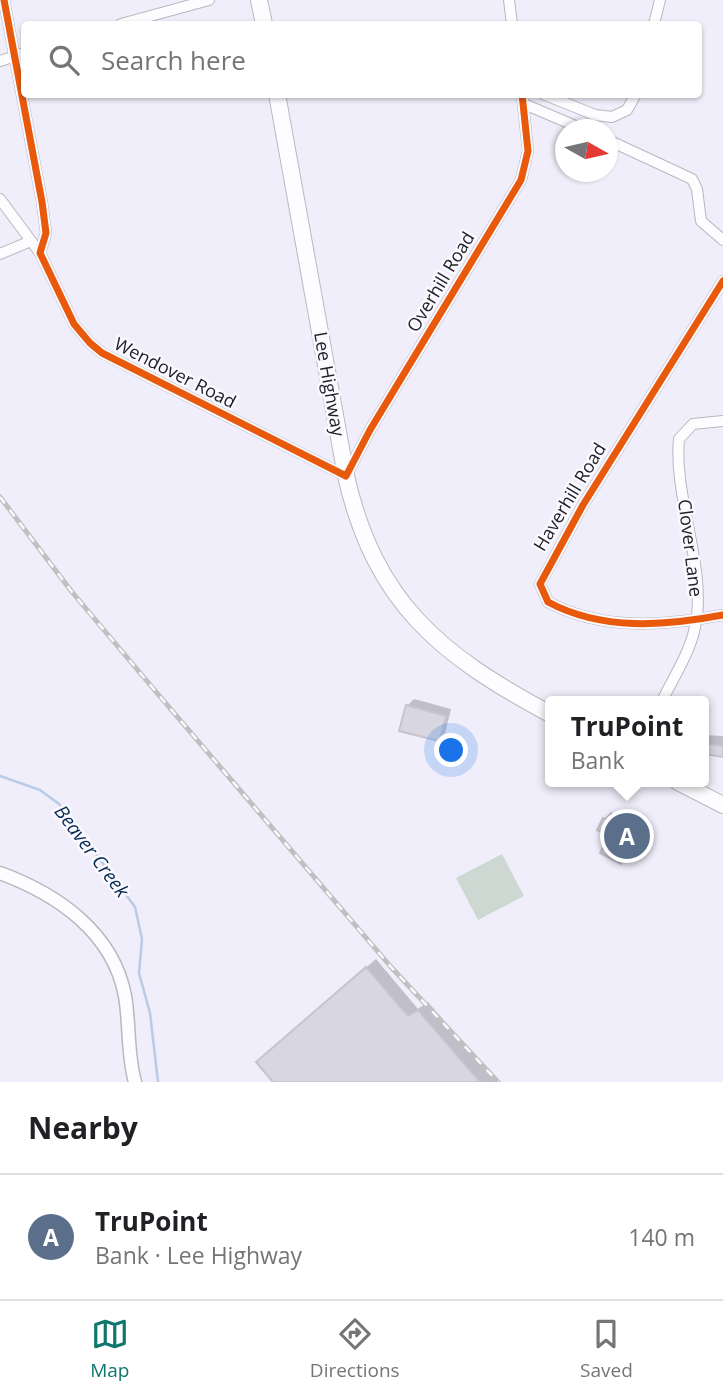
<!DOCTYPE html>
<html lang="en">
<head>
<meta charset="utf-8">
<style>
	:root { --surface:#fff; --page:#f6f6f6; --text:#202124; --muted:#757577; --line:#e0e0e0; --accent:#0f766e }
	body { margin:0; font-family:"Open Sans",sans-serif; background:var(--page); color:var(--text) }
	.compass { position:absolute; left:555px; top:119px; width:63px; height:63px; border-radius:50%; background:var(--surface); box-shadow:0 2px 5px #0004; rotate:98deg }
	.you { position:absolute; left:452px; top:751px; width:24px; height:24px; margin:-18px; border:5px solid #fff; border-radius:50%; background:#1a73e8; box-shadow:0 0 0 10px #1a73e833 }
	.badge { display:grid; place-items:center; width:46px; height:46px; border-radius:50%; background:var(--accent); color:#fff; font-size:23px; font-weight:700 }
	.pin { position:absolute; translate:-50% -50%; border:4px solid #fff; box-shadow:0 2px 7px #0006 }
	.popup { position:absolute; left:545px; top:696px; width:164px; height:91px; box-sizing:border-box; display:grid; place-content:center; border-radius:7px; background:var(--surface); filter:drop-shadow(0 2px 5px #0005); font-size:23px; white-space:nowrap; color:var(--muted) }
	.popup b { font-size:26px; color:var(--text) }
	.popup::after { content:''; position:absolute; left:50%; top:100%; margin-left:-14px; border:14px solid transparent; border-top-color:var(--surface) }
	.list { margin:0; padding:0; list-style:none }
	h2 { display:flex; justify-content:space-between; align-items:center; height:91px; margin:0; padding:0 28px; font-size:30px }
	h2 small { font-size:23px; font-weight:400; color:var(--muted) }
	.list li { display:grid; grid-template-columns:46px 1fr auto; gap:21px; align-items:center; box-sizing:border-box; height:126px; padding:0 28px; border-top:2px solid var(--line) }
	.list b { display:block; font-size:26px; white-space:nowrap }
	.list p { margin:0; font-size:23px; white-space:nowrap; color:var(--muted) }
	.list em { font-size:23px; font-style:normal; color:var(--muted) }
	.icon { flex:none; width:38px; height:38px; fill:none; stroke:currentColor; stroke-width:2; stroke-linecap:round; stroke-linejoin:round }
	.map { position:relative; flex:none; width:723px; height:1082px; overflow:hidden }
	.search { position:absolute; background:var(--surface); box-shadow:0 2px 5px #0004; left:21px; right:21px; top:21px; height:77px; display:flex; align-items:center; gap:18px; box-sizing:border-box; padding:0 24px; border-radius:7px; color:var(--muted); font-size:26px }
	.sheet { height:217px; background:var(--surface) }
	nav { display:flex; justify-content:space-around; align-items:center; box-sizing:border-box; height:98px; border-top:2px solid var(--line); background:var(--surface); font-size:19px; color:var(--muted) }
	nav a { display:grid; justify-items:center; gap:4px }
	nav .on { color:var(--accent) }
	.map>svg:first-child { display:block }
	.green { fill:#cdd8d2 }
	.shadow { fill:#0003 }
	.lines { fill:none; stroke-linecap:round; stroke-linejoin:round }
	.stream { stroke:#bacbe7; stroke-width:2.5 }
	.building { fill:#d8d6e0; stroke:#c6c4cf; stroke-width:2 }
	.minor-casing { stroke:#b9b8c1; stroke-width:12 }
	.tertiary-casing { stroke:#b9b8c1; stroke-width:15 }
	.primary-casing { stroke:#b9b8c1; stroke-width:18 }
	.minor { stroke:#fdfcfe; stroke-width:10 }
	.tertiary { stroke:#fdfcfe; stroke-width:12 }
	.primary { stroke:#fdfcfe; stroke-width:16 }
	.rail-casing { stroke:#c0c0c3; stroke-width:5 }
	.rail { stroke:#f9f9fe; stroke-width:2.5; stroke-dasharray:8; stroke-linecap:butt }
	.cycleway-casing { stroke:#f9f9fe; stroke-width:11 }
	.cycleway { stroke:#e8590c; stroke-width:7 }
	.labels { text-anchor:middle; stroke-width:5; stroke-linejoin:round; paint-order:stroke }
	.street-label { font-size:18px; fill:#23222b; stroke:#f9f9fe }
	.water-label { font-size:19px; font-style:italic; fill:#072953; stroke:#f9f9fe }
</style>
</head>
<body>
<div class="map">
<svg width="723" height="1082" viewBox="0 0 723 1082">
	<rect width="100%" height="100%" fill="#f0eefa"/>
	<path class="green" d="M 502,854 L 524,896 L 478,920 L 456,878 Z"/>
	<g class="shadow">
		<path d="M 414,699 L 451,709 L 445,733 L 438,739 L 407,706 Z"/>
		<path d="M 704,735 L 723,736 L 723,757 L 704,754 Z"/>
		<path d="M 628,809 L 647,818 L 621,862 L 604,819 L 611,812 L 620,817 Z"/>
		<path d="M 376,959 L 418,1009 L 428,1002 L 497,1082 L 275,1082 L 267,1053 Z"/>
	</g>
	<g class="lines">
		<path class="stream" d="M 0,776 L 40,790 L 59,804 L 135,907 L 142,939 L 139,973 L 150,1013 L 158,1082"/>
	</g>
	<g class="building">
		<path d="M 406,705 L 446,716 L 439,741 L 399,731 Z"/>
		<path d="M 704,743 L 723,746 L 723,757 L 704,754 Z"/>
		<path d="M 620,814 L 641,825 L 621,864 L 600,853 L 609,836 L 597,830 L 603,818 L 615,824 Z"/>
		<path d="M 366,967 L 408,1016 L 418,1010 L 480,1082 L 273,1082 L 256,1062 Z"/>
	</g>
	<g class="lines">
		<defs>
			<g id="minor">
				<path d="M 4,0 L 42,202 L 46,233 L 40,253 L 74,324 L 90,343 L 102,353 L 346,476 L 370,430 L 521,180 L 528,151 L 522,94"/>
				<path d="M 509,0 L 512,24"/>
				<path d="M 121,24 L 209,0"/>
				<path d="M 654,24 L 660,0"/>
				<path d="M 0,61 L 24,53"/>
				<path d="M 543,94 L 595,115 L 612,117 L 627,110 L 636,94"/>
				<path d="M 524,104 L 585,130"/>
				<path d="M 608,140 L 692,179 L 697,189 L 701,221 L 723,240"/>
				<path d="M 0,199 L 40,253"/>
				<path d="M 0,254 L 31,241"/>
				<path d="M 723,281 L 583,505 L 540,584 L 548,602 C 602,631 665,626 723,615"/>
				<path d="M 662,701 C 673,678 690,653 695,627 C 708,570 673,497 679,439 L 693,424 L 723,421"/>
			</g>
			<path id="tertiary" d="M 0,873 C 57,894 113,932 125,996 C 130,1025 127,1054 135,1082"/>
			<g id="primary">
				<path d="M 259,0 L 264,24"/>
				<path d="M 277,94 L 346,476 C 375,603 440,655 550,714"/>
				<path d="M 678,782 L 723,805"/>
			</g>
		</defs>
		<use href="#minor" class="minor-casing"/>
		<use href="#tertiary" class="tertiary-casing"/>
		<use href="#primary" class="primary-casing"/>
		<use href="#minor" class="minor"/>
		<use href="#tertiary" class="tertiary"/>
		<use href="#primary" class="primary"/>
		<defs>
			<path id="rail" d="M 0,497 L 72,592 L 157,693 L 391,967 L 498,1082"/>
		</defs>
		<use href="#rail" class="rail-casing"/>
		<use href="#rail" class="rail"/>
		<defs>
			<g id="cycleway">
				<path d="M 4,0 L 42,202 L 46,233 L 40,253 L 74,324 L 90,343 L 102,353 L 346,476 L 370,430 L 521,180 L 528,151 L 522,94"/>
				<path d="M 723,281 L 583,505 L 540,584 L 548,602 C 602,631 665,626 723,615"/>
			</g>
		</defs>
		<use href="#cycleway" class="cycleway-casing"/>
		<use href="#cycleway" class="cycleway"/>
	</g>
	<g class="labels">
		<g class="street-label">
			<text transform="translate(441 282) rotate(-59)" y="6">Overhill Road</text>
			<text transform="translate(175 373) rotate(27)" y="6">Wendover Road</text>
			<text transform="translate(329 384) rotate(80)" y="6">Lee Highway</text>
			<text transform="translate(570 497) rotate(-59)" y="6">Haverhill Road</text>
			<text transform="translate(690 548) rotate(83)" y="6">Clover Lane</text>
		</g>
		<g class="water-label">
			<text transform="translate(92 851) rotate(53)" y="7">Beaver Creek</text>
		</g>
	</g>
</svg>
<svg class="compass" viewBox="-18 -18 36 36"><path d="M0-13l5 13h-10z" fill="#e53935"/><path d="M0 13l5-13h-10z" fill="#757577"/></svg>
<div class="you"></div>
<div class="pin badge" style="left:627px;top:836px;background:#5c6f8a">A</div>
<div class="popup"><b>TruPoint</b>Bank</div>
<div class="search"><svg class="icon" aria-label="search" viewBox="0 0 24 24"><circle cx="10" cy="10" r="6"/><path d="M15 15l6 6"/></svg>Search here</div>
</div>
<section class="sheet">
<h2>Nearby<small></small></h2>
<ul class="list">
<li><span class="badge" style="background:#5c6f8a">A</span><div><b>TruPoint</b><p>Bank · Lee Highway</p></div><em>140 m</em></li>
</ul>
</section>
<nav>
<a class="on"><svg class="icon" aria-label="map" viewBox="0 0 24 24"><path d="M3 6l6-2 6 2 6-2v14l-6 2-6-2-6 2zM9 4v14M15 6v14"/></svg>Map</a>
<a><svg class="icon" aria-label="directions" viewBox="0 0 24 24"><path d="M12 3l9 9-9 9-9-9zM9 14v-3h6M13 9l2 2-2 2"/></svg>Directions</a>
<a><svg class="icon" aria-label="saved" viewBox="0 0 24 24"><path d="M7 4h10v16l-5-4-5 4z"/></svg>Saved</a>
</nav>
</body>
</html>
